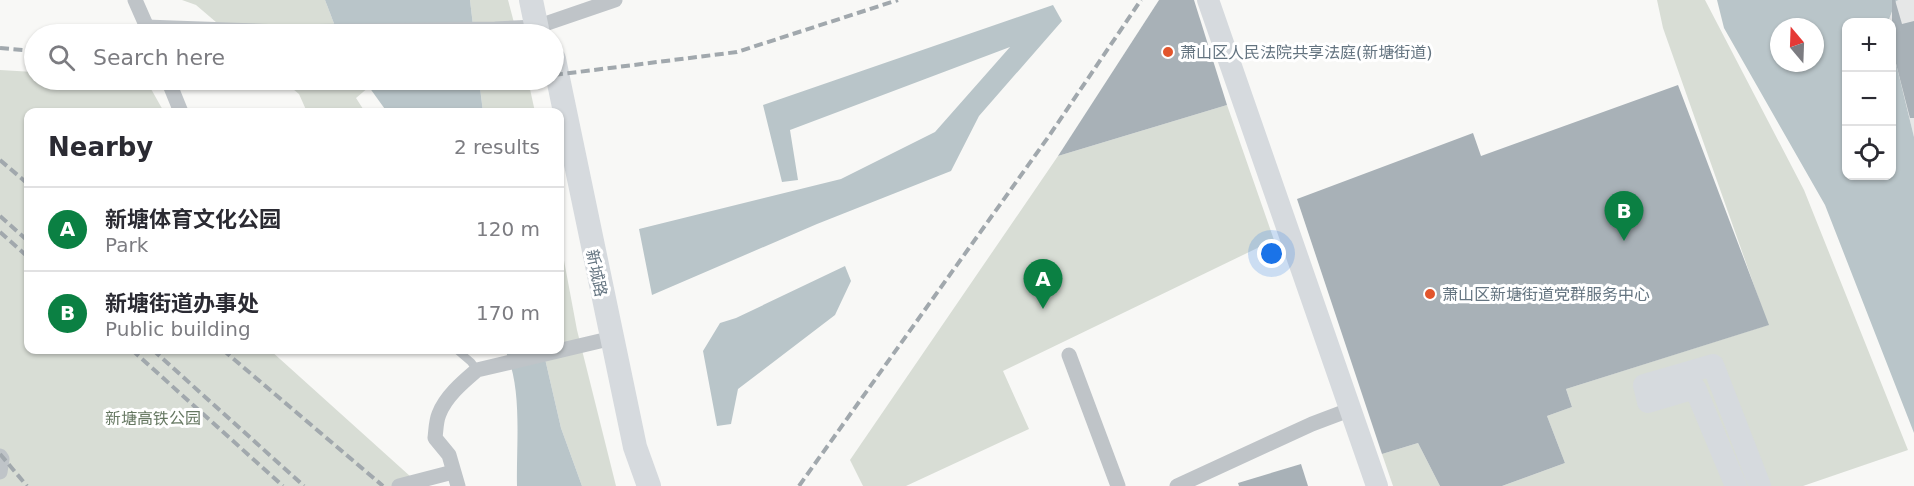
<!DOCTYPE html>
<html lang="en">
<head>
<meta charset="utf-8">
<style>
	:root { --surface:#fff; --page:#f2f2f3; --text:#2b2b33; --muted:#7c7c81; --line:#e1e1e2; --accent:#0b8043 }
	body { margin:0; font-family:"DejaVu Sans","Noto Sans SC",sans-serif; background:var(--page); color:var(--text) }
	.controls { position:absolute; right:18px; top:18px; display:grid; overflow:hidden; border-radius:12px; box-shadow:0 2px 4px #0004 }
	.controls button { width:54px; height:54px; display:grid; place-items:center; padding:0; border:0; border-bottom:2px solid var(--line); background:var(--surface); color:var(--text); font:30px sans-serif }
	.compass { position:absolute; left:1770px; top:18px; width:54px; height:54px; border-radius:50%; background:var(--surface); box-shadow:0 2px 4px #0004; rotate:341deg }
	.you { position:absolute; left:1272px; top:254px; width:21px; height:21px; margin:-15px; border:4px solid #fff; border-radius:50%; background:#1a73e8; box-shadow:0 0 0 9px #1a73e833 }
	.badge { display:grid; place-items:center; width:39px; height:39px; border-radius:50%; background:var(--accent); color:#fff; font-size:20px; font-weight:700 }
	.pin { position:absolute; translate:-50% -50px; filter:drop-shadow(0 2px 3px #0008) }
	.pin::after { content:''; position:absolute; top:32px; width:21px; height:18px; background:inherit; clip-path:polygon(0 0,100% 0,50% 100%) }
	.list { margin:0; padding:0; list-style:none }
	h2 { display:flex; justify-content:space-between; align-items:center; height:78px; margin:0; padding:0 24px; font-size:26px }
	h2 small { font-size:20px; font-weight:400; color:var(--muted) }
	.list li { display:grid; grid-template-columns:39px 1fr auto; gap:18px; align-items:center; box-sizing:border-box; height:84px; padding:0 24px; border-top:2px solid var(--line) }
	.list b { display:block; font-size:22px; white-space:nowrap }
	.list p { margin:0; font-size:20px; white-space:nowrap; color:var(--muted) }
	.list em { font-size:20px; font-style:normal; color:var(--muted) }
	.icon { flex:none; width:33px; height:33px; fill:none; stroke:currentColor; stroke-width:2; stroke-linecap:round; stroke-linejoin:round }
	.map { position:relative; flex:none; width:1914px; height:486px; overflow:hidden }
	.search { position:absolute; background:var(--surface); box-shadow:0 2px 4px #0004; left:24px; top:24px; width:540px; height:66px; display:flex; align-items:center; gap:15px; box-sizing:border-box; padding:0 21px; border-radius:33px; color:var(--muted); font-size:22px }
	.panel { position:absolute; background:var(--surface); box-shadow:0 2px 4px #0004; left:24px; top:108px; width:540px; height:246px; border-radius:12px }
	.map>svg:first-child { display:block }
	.built { fill:#e6e7e7 }
	.green { fill:#d8ddd5 }
	.water { fill:#b9c5c9; fill-rule:evenodd }
	.building { fill:#a8b1b7 }
	.lines { fill:none; stroke-linecap:round; stroke-linejoin:round }
	.lane { stroke:#bfc4c8; stroke-width:8 }
	.street { stroke:#bfc4c8; stroke-width:15 }
	.secondary { stroke:#d6dade; stroke-width:22 }
	.primary { stroke:#d6dade; stroke-width:24 }
	.rail { stroke:#a1a8ad; stroke-width:4; stroke-dasharray:9 4.5; stroke-linecap:butt }
	.poi-dot { fill:#e2552c; stroke:#fff; stroke-width:2 }
	.labels { text-anchor:middle; stroke-width:6; stroke-linejoin:round; paint-order:stroke }
	.poi-label { font-size:16px; fill:#647480; stroke:#fff; text-anchor:start }
	.street-label { font-size:16px; fill:#647480; stroke:#fff }
	.park-label { font-size:16px; fill:#667862; stroke:#fff }
</style>
</head>
<body>
<div class="map">
<svg width="1914" height="486" viewBox="0 0 1914 486">
	<rect width="100%" height="100%" fill="#f8f8f6"/>
	<path class="built" d="M 1900,0 L 1914,0 L 1914,137 L 1892,47 L 1892,22 L 1888,22 L 1896,1 Z"/>
	<g class="green">
		<path d="M 182,0 L 325,0 L 338,34 L 230,34 L 196,5 Z"/>
		<path d="M 470,0 L 508,0 L 517,34 L 474,34 Z"/>
		<path d="M 1657,0 L 1705,0 L 1804,190 L 1908,450 L 1803,486 L 1502,486 L 1565,463 L 1547,416 L 1572,407 L 1566,389 L 1768,325 L 1663,28 Z"/>
		<path d="M 0,70 L 34,72 L 34,80 L 146,80 L 164,112 L 28,112 L 28,350 L 270,350 L 421,486 L 0,486 Z"/>
		<path d="M 282,80 L 364,80 L 369,87 L 356,98 L 365,112 L 307,112 L 299,94 Z"/>
		<path d="M 479,80 L 528,80 L 535,112 L 483,112 Z"/>
		<path d="M 1227,105 L 1274,240 L 1003,371 L 1029,429 L 906,486 L 863,486 L 850,460 L 1058,156 Z"/>
		<path d="M 560,239 L 577,330 L 616,486 L 582,486 L 561,428 L 543,350 L 560,350 Z"/>
		<path d="M 1418,443 L 1440,486 L 1393,486 L 1382,454 Z"/>
	</g>
	<g class="water">
		<path d="M 325,0 L 470,0 L 474,34 L 338,34 Z"/>
		<path d="M 1717,0 L 1899,0 L 1896,1 L 1888,22 L 1846,22 L 1846,176 L 1892,176 L 1892,47 L 1914,137 L 1914,433 L 1825,205 L 1724,28 ZM 1779,27 L 1815,27 L 1815,63 L 1779,63 Z"/>
		<path d="M 1053,5 L 1062,21 L 979,116 L 951,171 L 817,224 L 652,295 L 639,229 L 841,179 L 935,132 L 1010,47 L 790,130 L 798,180 L 782,182 L 763,105 Z"/>
		<path d="M 364,80 L 479,80 L 483,112 L 387,112 Z"/>
		<path d="M 845,266 L 851,281 L 835,315 L 738,389 L 731,424 L 717,426 L 703,351 L 720,323 L 736,318 Z"/>
		<path d="M 505,350 L 543,350 L 561,428 L 582,486 L 517,486 C 516,444 523,388 505,350 Z"/>
	</g>
	<g class="building">
		<path d="M 1159,0 L 1194,0 L 1227,105 L 1058,156 Z"/>
		<path d="M 1892,0 L 1895,0 L 1902,24 L 1914,21 L 1914,118 L 1910,118 L 1892,48 Z"/>
		<path d="M 1678,85 L 1769,325 L 1566,389 L 1572,407 L 1547,416 L 1565,463 L 1502,486 L 1440,486 L 1418,443 L 1382,454 L 1297,199 L 1473,133 L 1481,156 Z"/>
		<path d="M 1301,464 L 1308,486 L 1239,486 L 1238,483 Z"/>
	</g>
	<g class="lines">
		<path class="lane" d="M 457,350 L 471,362 L 477,370"/>
		<g class="street">
			<path d="M 135,0 L 150,34"/>
			<path d="M 146,27 L 283,32 L 495,29 L 536,27 L 615,0"/>
			<path d="M 168,80 L 181,112"/>
			<path d="M 1069,355 L 1118,486"/>
			<path d="M 0,456 L 2,459 L 0,472"/>
			<path d="M 399,486 L 453,472"/>
			<path d="M 458,486 L 449,455 L 435,438 C 436,430 436,421 439,414 C 446,396 463,382 477,370 L 600,341"/>
			<path d="M 1177,486 L 1312,424 L 1349,410"/>
		</g>
		<g class="secondary">
			<path d="M 1208,0 L 1377,486"/>
			<path d="M 1736,486 L 1695,388 L 1648,402 L 1644,385 L 1713,365 L 1760,486"/>
		</g>
		<g class="primary">
			<path d="M 531,0 L 538,34"/>
			<path d="M 554,59 L 635,447 L 649,486"/>
		</g>
		<g class="rail">
			<path d="M 0,48 L 34,51"/>
			<path d="M 554,75 L 737,52 L 898,0"/>
			<path d="M 387,80 L 469,86 L 521,80"/>
			<path d="M 0,160 L 28,184"/>
			<path d="M 0,216 L 28,241"/>
			<path d="M 0,232 L 28,257"/>
			<path d="M 132,350 L 283,486"/>
			<path d="M 153,350 L 304,486"/>
			<path d="M 223,350 L 383,486"/>
			<path d="M 0,454 L 27,486"/>
			<path d="M 799,486 L 1049,136 L 1141,0"/>
		</g>
	</g>
	<g class="poi-dot">
		<circle cx="1168" cy="52" r="6"/>
		<circle cx="1430" cy="294" r="6"/>
	</g>
	<g class="labels">
		<g class="poi-label">
			<text x="1180" y="58">萧山区人民法院共享法庭(新塘街道)</text>
			<text x="1442" y="300">萧山区新塘街道党群服务中心</text>
		</g>
		<g class="street-label">
			<text transform="translate(597 273) rotate(78)" y="6">新城路</text>
		</g>
		<g class="park-label">
			<text x="153" y="424">新塘高铁公园</text>
		</g>
	</g>
</svg>
<div class="controls">
<button>+</button>
<button>−</button>
<button><svg class="icon" aria-label="locate" viewBox="0 0 24 24"><circle cx="12" cy="12" r="6"/><path d="M12 2v4M12 18v4M2 12h4M18 12h4"/></svg></button>
</div>
<svg class="compass" viewBox="-18 -18 36 36"><path d="M0-13l5 13h-10z" fill="#e53935"/><path d="M0 13l5-13h-10z" fill="#7c7c81"/></svg>
<div class="you"></div>
<div class="pin badge" style="left:1043px;top:309px">A</div>
<div class="pin badge" style="left:1624px;top:241px">B</div>
<div class="search"><svg class="icon" aria-label="search" viewBox="0 0 24 24"><circle cx="10" cy="10" r="6"/><path d="M15 15l6 6"/></svg>Search here</div>
<section class="panel">
<h2>Nearby<small>2 results</small></h2>
<ul class="list">
<li><span class="badge">A</span><div><b>新塘体育文化公园</b><p>Park</p></div><em>120 m</em></li>
<li><span class="badge">B</span><div><b>新塘街道办事处</b><p>Public building</p></div><em>170 m</em></li>
</ul>
</section>
</div>
</body>
</html>
